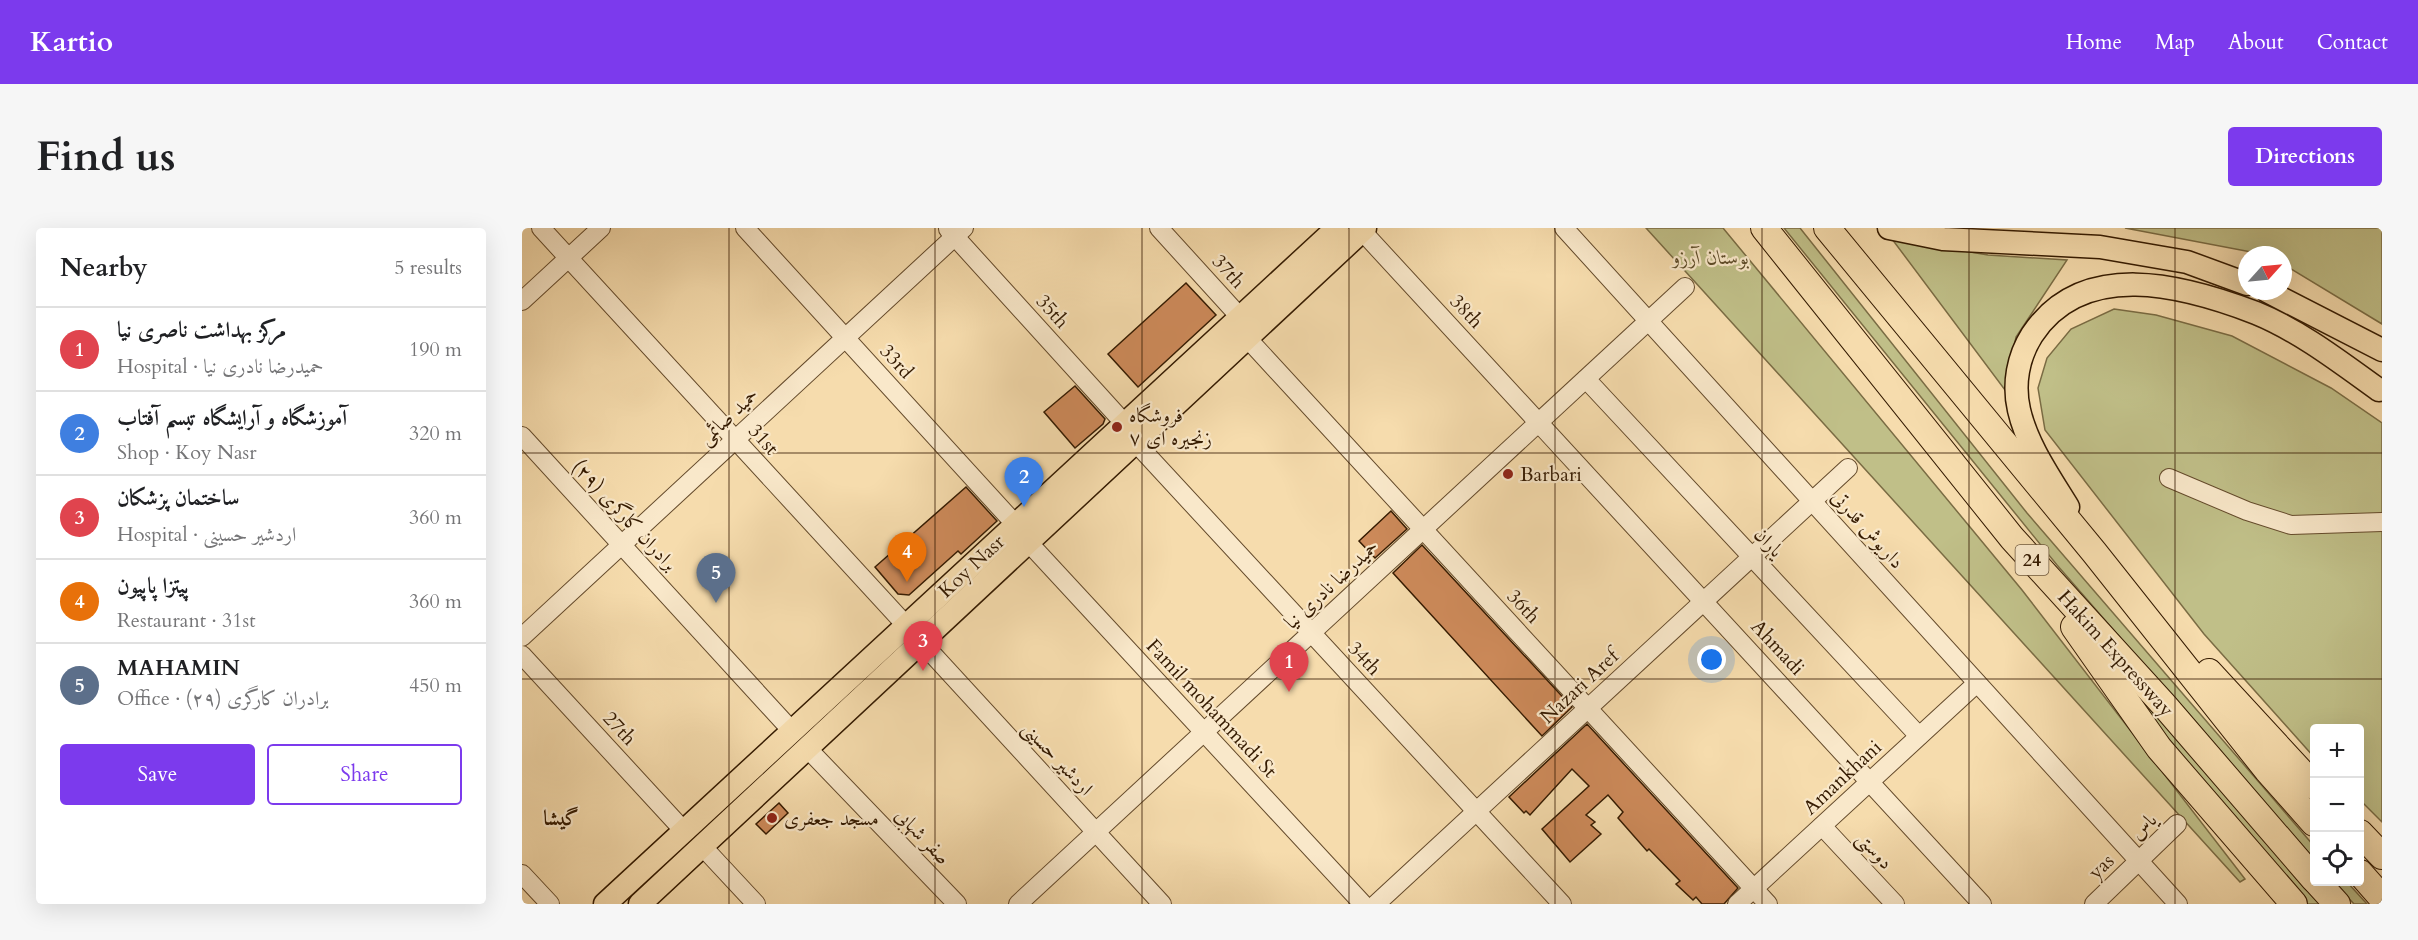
<!DOCTYPE html>
<html lang="en">
<head>
<meta charset="utf-8">
<style>
	:root { --surface:#fff; --page:#f6f6f6; --text:#202124; --muted:#757577; --line:#e0e0e0; --accent:#7c3aed }
	body { margin:0; font-family:Cardo,Amiri,serif; background:var(--page); color:var(--text) }
	.controls { position:absolute; right:18px; bottom:18px; display:grid; overflow:hidden; border-radius:6px; box-shadow:0 6px 24px #0002 }
	.controls button { width:54px; height:54px; display:grid; place-items:center; padding:0; border:0; border-bottom:2px solid var(--line); background:var(--surface); color:var(--text); font:30px sans-serif }
	.compass { position:absolute; left:1716px; top:18px; width:54px; height:54px; border-radius:50%; background:var(--surface); box-shadow:0 6px 24px #0002; rotate:63deg }
	.you { position:absolute; left:1190px; top:432px; width:21px; height:21px; margin:-15px; border:4px solid #fff; border-radius:50%; background:#1a73e8; box-shadow:0 0 0 9px #1a73e833 }
	.badge { display:grid; place-items:center; width:39px; height:39px; border-radius:50%; background:var(--accent); color:#fff; font-size:20px; font-weight:700 }
	.pin { position:absolute; translate:-50% -50px; filter:drop-shadow(0 2px 3px #0008) }
	.pin::after { content:''; position:absolute; top:32px; width:21px; height:18px; background:inherit; clip-path:polygon(0 0,100% 0,50% 100%) }
	.list { margin:0; padding:0; list-style:none }
	h2 { display:flex; justify-content:space-between; align-items:center; height:78px; margin:0; padding:0 24px; font-size:26px }
	h2 small { font-size:20px; font-weight:400; color:var(--muted) }
	.list li { display:grid; grid-template-columns:39px 1fr auto; gap:18px; align-items:center; box-sizing:border-box; height:84px; padding:0 24px; border-top:2px solid var(--line) }
	.list b { display:block; font-size:22px; white-space:nowrap }
	.list p { margin:0; font-size:20px; white-space:nowrap; color:var(--muted) }
	.list em { font-size:20px; font-style:normal; color:var(--muted) }
	.actions { display:flex; gap:12px; padding:18px 24px }
	.actions a { flex:1; padding:14px 0; border:2px solid var(--accent); border-radius:6px; text-align:center; font-size:21px; color:var(--accent) }
	.actions .main { background:var(--accent); color:#fff }
	.icon { flex:none; width:33px; height:33px; fill:none; stroke:currentColor; stroke-width:2; stroke-linecap:round; stroke-linejoin:round }
	.map { position:relative; flex:none; width:1860px; height:676px; overflow:hidden; border-radius:6px }
	header { display:flex; align-items:center; gap:36px; box-sizing:border-box; height:84px; padding:0 30px; background:var(--accent); color:#fff }
	header strong { font-size:28px }
	nav { display:flex; gap:33px; margin-inline-start:auto; font-size:21px }
	.intro { display:flex; align-items:center; justify-content:space-between; box-sizing:border-box; height:144px; padding:0 36px }
	h1 { margin:0; font-size:42px }
	.button { padding:15px 27px; border-radius:6px; background:var(--accent); color:#fff; font-size:21px; font-weight:700 }
	main { display:flex; gap:36px; padding:0 36px }
	aside { flex:1; background:var(--surface); border-radius:6px; box-shadow:0 6px 24px #0002 }
	.map>svg:first-child { display:block }
	.green { fill:#c0bf88; stroke:#7a6c44; stroke-width:1.5 }
	.building { fill:#cd8a5a; stroke:#341a00; stroke-width:1.5 }
	.lines { fill:none; stroke-linecap:round; stroke-linejoin:round }
	.minor-casing { stroke:#644a2b; stroke-width:20 }
	.major-casing { stroke:#341a00; stroke-width:25 }
	.highway-casing { stroke:#341a00; stroke-width:28 }
	.minor { stroke:#f9e8ca; stroke-width:18 }
	.major { stroke:#f6dcad; stroke-width:22 }
	.highway { stroke:#f6dcad; stroke-width:26 }
	.grid { fill:none; stroke:#341a00; stroke-width:1.5; stroke-opacity:0.55 }
	.poi-dot { fill:#8f2418; stroke:#f9e8ca; stroke-width:2 }
	.labels { text-anchor:middle; stroke-width:4.5; stroke-linejoin:round; paint-order:stroke }
	.shield { fill:#f9e8ca; stroke:#6f583d; stroke-width:1.5 }
	.shield-label { font-size:18px; font-weight:bold; fill:#341a00 }
	.park-label { font-size:20px; font-style:italic; fill:#5e4c29; stroke:#f9e8ca }
	.street-label { font-size:20px; fill:#341a00; stroke:#f9e8ca }
	.poi-label { font-size:20px; fill:#341a00; stroke:#f9e8ca; text-anchor:start }
	.neighbourhood-label { font-size:21px; font-weight:bold; fill:#341a00; stroke:#f9e8ca }
</style>
</head>
<body>
<header>
<strong>Kartio</strong>
<nav><a>Home</a><a>Map</a><a>About</a><a>Contact</a></nav>
</header>
<div class="intro"><h1>Find us</h1><a class="button">Directions</a></div>
<main>
<aside>
<h2>Nearby<small>5 results</small></h2>
<ul class="list">
<li><span class="badge" style="background:#e0444e">1</span><div><b>مرکز بهداشت ناصری نیا</b><p>Hospital · حمیدرضا نادری نیا</p></div><em>190 m</em></li>
<li><span class="badge" style="background:#3f7fe0">2</span><div><b>آموزشگاه و آرایشگاه تبسم آفتاب</b><p>Shop · Koy Nasr</p></div><em>320 m</em></li>
<li><span class="badge" style="background:#e0444e">3</span><div><b>ساختمان پزشکان</b><p>Hospital · اردشیر حسینی</p></div><em>360 m</em></li>
<li><span class="badge" style="background:#e8710a">4</span><div><b>پیتزا پاپیون</b><p>Restaurant · 31st</p></div><em>360 m</em></li>
<li><span class="badge" style="background:#5c6f8a">5</span><div><b>MAHAMIN</b><p>Office · برادران کارگری (۲۹)</p></div><em>450 m</em></li>
</ul>
<div class="actions"><a class="main">Save</a><a>Share</a></div>
</aside>
<div class="map">
<svg width="1860" height="676" viewBox="0 0 1860 676">
	<rect width="100%" height="100%" fill="#f6dcad"/>
	<filter id="stains"><feTurbulence type="fractalNoise" baseFrequency=".00333" numOctaves="4"/><feColorMatrix values="0 0 0 0 .2 0 0 0 0 .09 0 0 0 0 .02 0 0 0 .5 -.17"/></filter>
	<radialGradient id="worn" r=".72"><stop offset=".6" stop-color="#630" stop-opacity="0"/><stop offset="1" stop-color="#630" stop-opacity=".3"/></radialGradient>
	<g class="green">
		<path d="M 1124,0 L 1201,0 L 1500,362 L 1723,651 L 1718,654 Z"/>
		<path d="M 1262,0 L 1278,0 L 1505,285 L 1792,618 L 1792,632 L 1535,337 Z"/>
		<path d="M 1603,0 L 1860,0 L 1860,96 L 1761,36 L 1761,27 L 1745,27 Z"/>
		<path d="M 1370,11 L 1466,27 L 1545,32 L 1494,109 L 1483,162 Z"/>
		<path d="M 1592,81 L 1634,87 L 1710,108 L 1809,160 L 1860,195 L 1860,594 L 1838,572 L 1838,500 L 1792,500 L 1792,529 L 1682,406 L 1523,202 L 1516,160 L 1525,130 L 1549,101 Z"/>
		<path d="M 1544,379 L 1800,676 L 1782,676 L 1644,518 Z"/>
		<path d="M 1812,654 L 1825,654 L 1845,676 L 1832,676 Z"/>
	</g>
	<g class="building">
		<path d="M 664,55 L 694,87 L 616,159 L 586,126 Z"/>
		<path d="M 553,158 L 583,191 L 581,196 L 553,220 L 522,184 Z"/>
		<path d="M 444,259 L 475,293 L 439,326 L 436,323 L 387,367 L 376,366 L 353,339 Z"/>
		<path d="M 869,283 L 885,301 L 853,330 L 837,313 Z"/>
		<path d="M 900,317 L 1050,479 L 1020,508 L 871,345 Z"/>
		<path d="M 1065,496 L 1216,660 L 1202,676 L 1180,676 L 1174,669 L 1171,672 L 1154,656 L 1158,653 L 1127,621 L 1125,623 L 1096,590 L 1101,584 L 1086,567 L 1064,587 L 1073,594 L 1069,597 L 1079,606 L 1048,634 L 1020,601 L 1067,558 L 1050,541 L 1008,587 L 1004,583 L 1002,585 L 987,569 Z"/>
		<path d="M 257,575 L 266,585 L 244,606 L 234,596 Z"/>
	</g>
	<g class="lines">
		<defs>
			<g id="minor">
				<path d="M 19,0 L 640,676"/>
				<path d="M 223,0 L 494,297 L 506,314 L 841,676"/>
				<path d="M 637,0 L 718,89"/>
				<path d="M 1042,0 L 1656,676"/>
				<path d="M 426,1 L 603,196"/>
				<path d="M 840,3 L 1460,676"/>
				<path d="M 0,73 L 79,0"/>
				<path d="M 725,110 L 1246,676"/>
				<path d="M 1064,151 L 1397,508"/>
				<path d="M 0,208 L 270,503"/>
				<path d="M 613,214 L 1040,676"/>
				<path d="M 1647,250 L 1725,283 L 1769,297 L 1860,294"/>
				<path d="M 0,409 L 442,0"/>
				<path d="M 0,427 L 162,603"/>
				<path d="M 285,520 L 435,676"/>
				<path d="M 1300,598 L 1373,676"/>
				<path d="M 180,618 L 234,676"/>
				<path d="M 0,646 L 28,676"/>
				<path d="M 496,676 L 1163,59"/>
				<path d="M 854,676 L 1326,240"/>
				<path d="M 1215,676 L 1455,455"/>
				<path d="M 1572,676 L 1655,596"/>
			</g>
			<g id="major">
				<path d="M 1367,0 L 1421,11 L 1578,19 L 1665,34 L 1725,56"/>
				<path d="M 1745,63 L 1860,122"/>
				<path d="M 1546,279 C 1527,248 1505,217 1497,182 C 1491,156 1496,129 1510,107 C 1561,30 1661,57 1734,85 C 1778,103 1818,134 1857,162"/>
				<path d="M 83,676 L 815,0"/>
				<path d="M 118,676 L 843,0"/>
			</g>
			<g id="highway">
				<path d="M 1242,0 L 1490,310 L 1642,477 L 1792,651"/>
				<path d="M 1305,0 L 1572,324 L 1745,542 L 1792,595"/>
				<path d="M 1552,399 L 1637,520 L 1772,676"/>
				<path d="M 1687,444 L 1792,558"/>
				<path d="M 1838,605 L 1860,628"/>
				<path d="M 1838,645 L 1860,670"/>
				<path d="M 1795,654 L 1815,676"/>
			</g>
		</defs>
		<use href="#minor" class="minor-casing"/>
		<use href="#major" class="major-casing"/>
		<use href="#highway" class="highway-casing"/>
		<use href="#minor" class="minor"/>
		<use href="#major" class="major"/>
		<use href="#highway" class="highway"/>
	</g>
	<path class="grid" d="M 207,0 L 207,676M 413,0 L 413,676M 620,0 L 620,676M 827,0 L 827,676M 1033,0 L 1033,676M 1240,0 L 1240,676M 1447,0 L 1447,676M 1653,0 L 1653,676M 0,225 L 1860,225M 0,451 L 1860,451"/>
	<g class="poi-dot">
		<circle cx="595" cy="199" r="6"/>
		<circle cx="986" cy="246" r="6"/>
		<circle cx="250" cy="590" r="6"/>
	</g>
	<g class="labels">
		<rect class="shield" x="1493.5" y="317" width="33" height="30" rx="4.5"/>
		<g class="shield-label">
			<text x="1510" y="338">24</text>
		</g>
		<g class="park-label">
			<text x="1189" y="36">بوستان آرزو</text>
		</g>
		<g class="street-label">
			<text transform="translate(707 43) rotate(48)" y="7">37th</text>
			<text transform="translate(531 83) rotate(48)" y="7">35th</text>
			<text transform="translate(945 83) rotate(47)" y="7">38th</text>
			<text transform="translate(375 133) rotate(48)" y="7">33rd</text>
			<text transform="translate(206 188) rotate(-43)" y="7">حمید صائمی</text>
			<text transform="translate(242 211) rotate(48)" y="7">31st</text>
			<text transform="translate(103 287) rotate(47)" y="7">برادران کارگری (۲۹)</text>
			<text transform="translate(1346 301) rotate(48)" y="7">داریوش قدرتی</text>
			<text transform="translate(1247 314) rotate(47)" y="7">یاران</text>
			<text transform="translate(449 338) rotate(-43)" y="7">Koy Nasr</text>
			<text transform="translate(809 356) rotate(-43)" y="7">حمیدرضا نادری نیا</text>
			<text transform="translate(1002 378) rotate(47)" y="7">36th</text>
			<text transform="translate(1256 419) rotate(47)" y="7">Ahmadi</text>
			<text transform="translate(1594 425) rotate(48)" y="7">Hakim Expressway</text>
			<text transform="translate(843 430) rotate(47)" y="7">34th</text>
			<text transform="translate(1057 458) rotate(-43)" y="7">Nazari Aref</text>
			<text transform="translate(690 480) rotate(47)" y="7">Famil mohammadi St</text>
			<text transform="translate(98 500) rotate(47)" y="7">27th</text>
			<text transform="translate(536 530) rotate(47)" y="7">اردشیر حسینی</text>
			<text transform="translate(1320 549) rotate(-43)" y="7">Amankhani</text>
			<text transform="translate(1621 598) rotate(-44)" y="7">یاس</text>
			<text transform="translate(401 608) rotate(46)" y="7">صفر شهابی</text>
			<text transform="translate(1353 622) rotate(47)" y="7">دوستی</text>
			<text transform="translate(1579 638) rotate(-43)" y="7">yas</text>
		</g>
		<g class="poi-label">
			<text x="607" y="194">فروشگاه<tspan x="607" dy="23">زنجیره ای ۷</tspan></text>
			<text x="998" y="253">Barbari</text>
			<text x="262" y="597">مسجد جعفری</text>
		</g>
		<g class="neighbourhood-label">
			<text x="39" y="597">گیشا</text>
		</g>
	</g>
	<rect width="100%" height="100%" filter="url(#stains)"/>
	<rect width="100%" height="100%" fill="url(#worn)"/>
</svg>
<div class="controls">
<button>+</button>
<button>−</button>
<button><svg class="icon" aria-label="locate" viewBox="0 0 24 24"><circle cx="12" cy="12" r="6"/><path d="M12 2v4M12 18v4M2 12h4M18 12h4"/></svg></button>
</div>
<svg class="compass" viewBox="-18 -18 36 36"><path d="M0-13l5 13h-10z" fill="#e53935"/><path d="M0 13l5-13h-10z" fill="#757577"/></svg>
<div class="you"></div>
<div class="pin badge" style="left:767px;top:464px;background:#e0444e">1</div>
<div class="pin badge" style="left:502px;top:279px;background:#3f7fe0">2</div>
<div class="pin badge" style="left:401px;top:443px;background:#e0444e">3</div>
<div class="pin badge" style="left:385px;top:354px;background:#e8710a">4</div>
<div class="pin badge" style="left:194px;top:375px;background:#5c6f8a">5</div>
</div>
</main>
</body>
</html>
